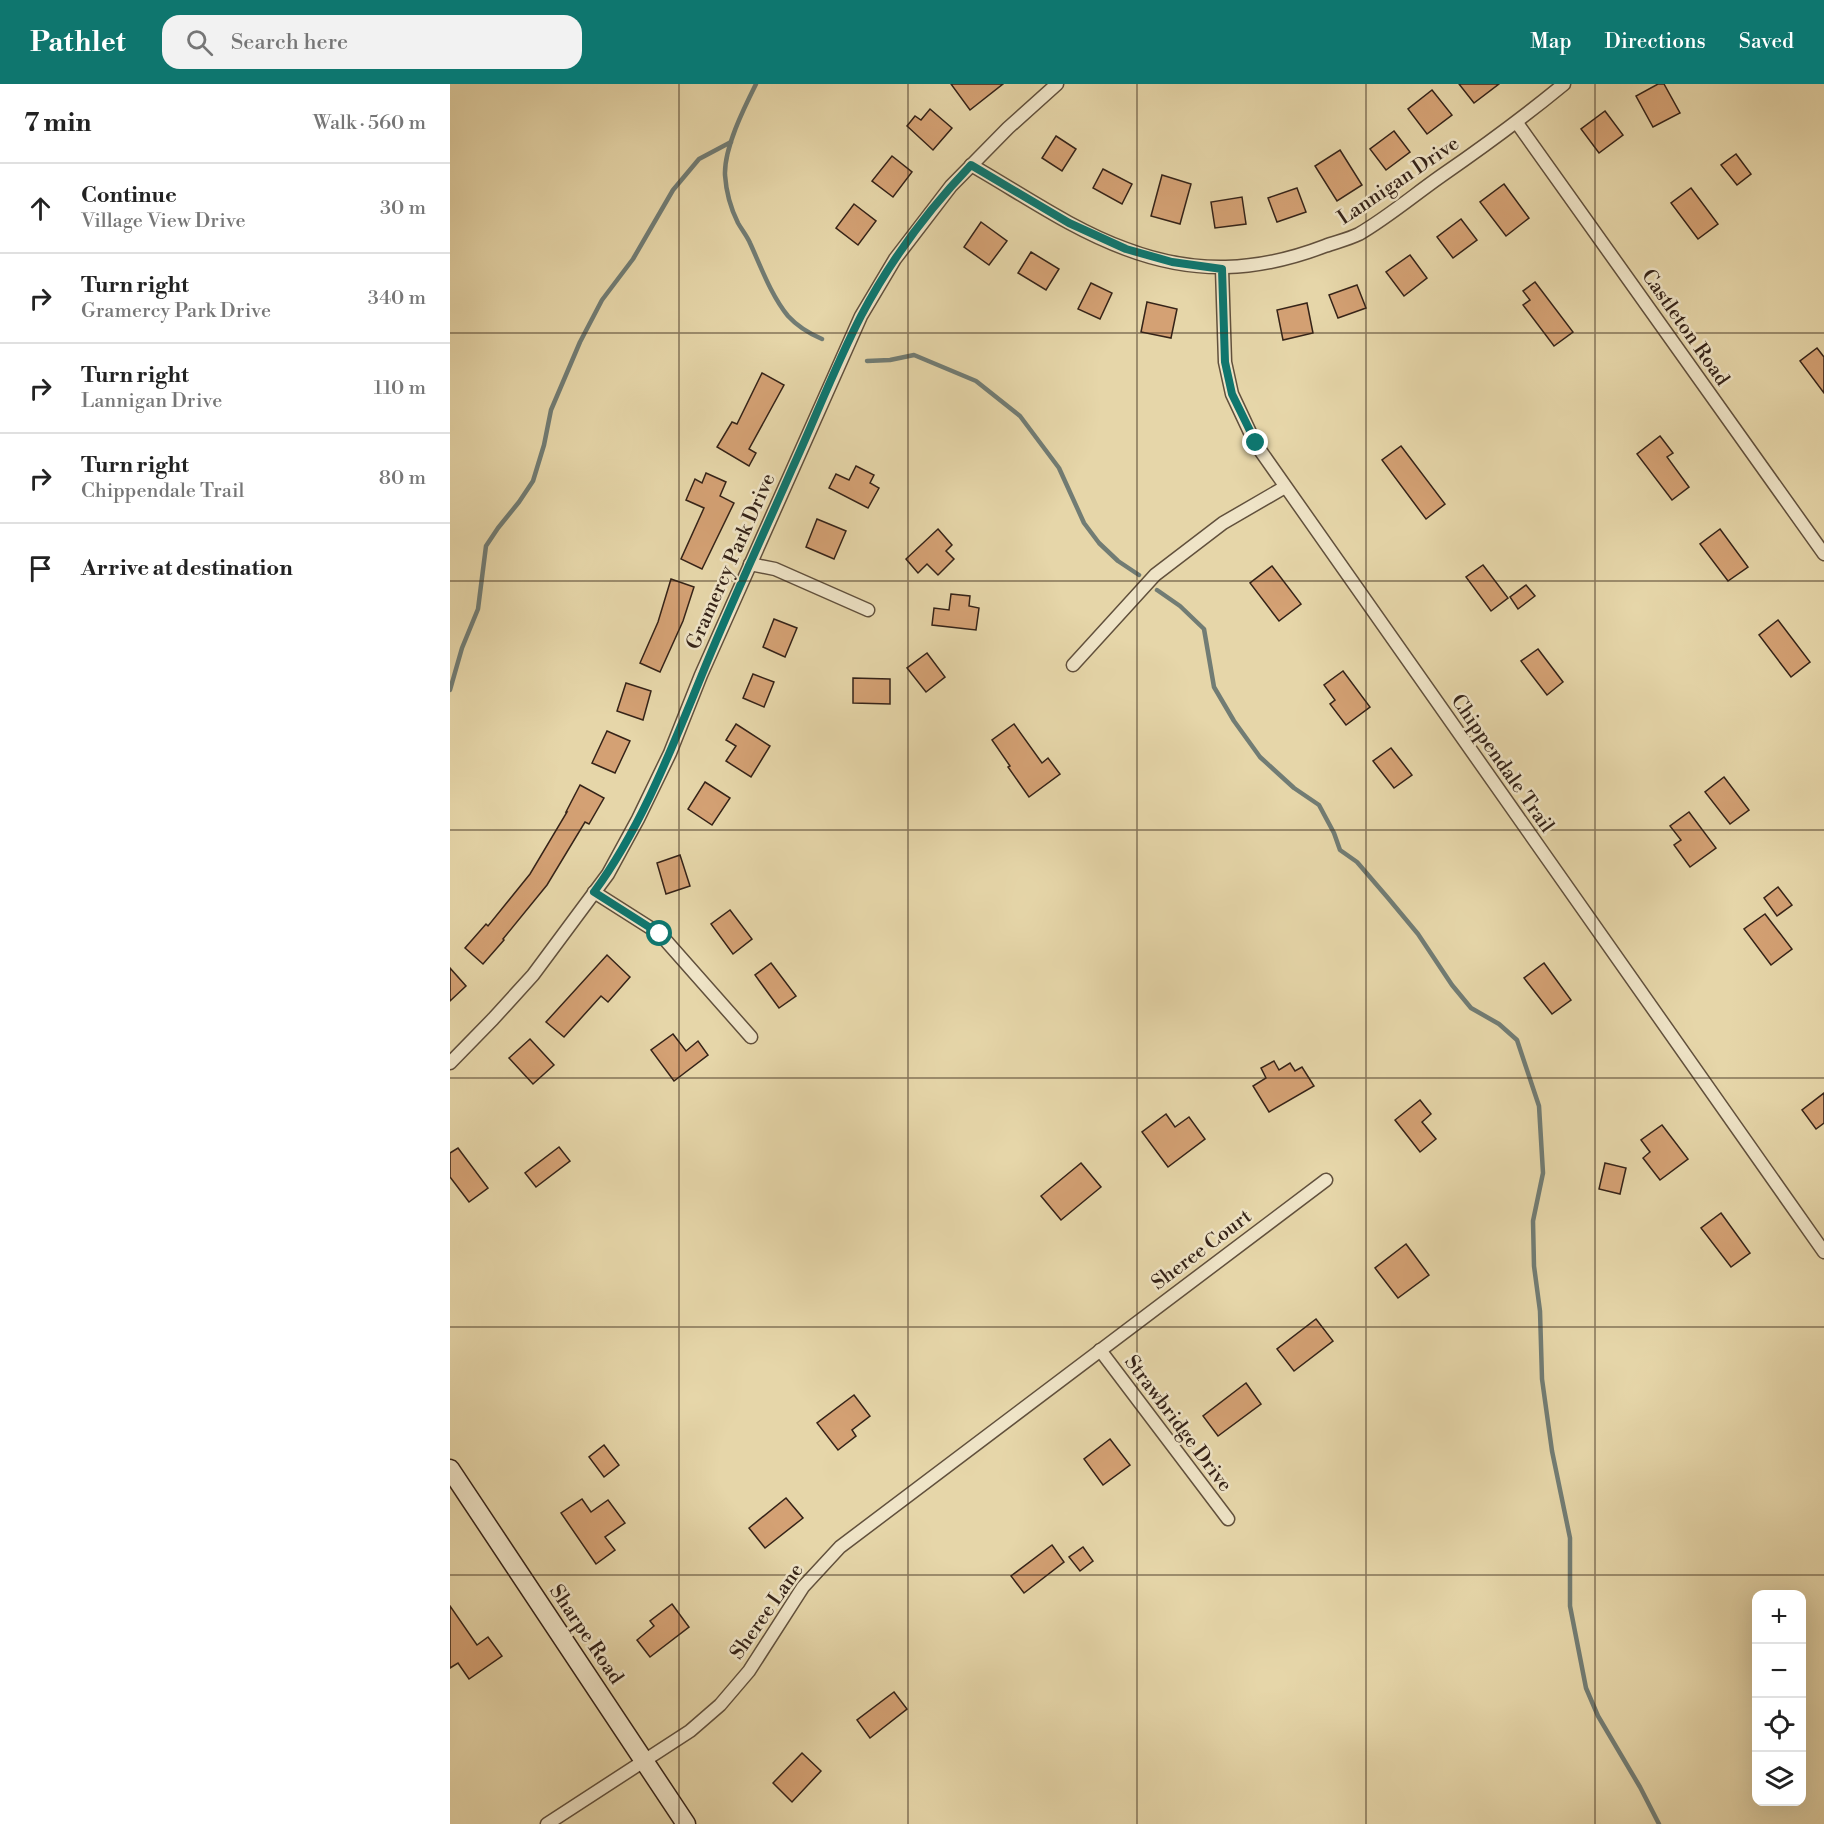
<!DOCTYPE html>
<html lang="en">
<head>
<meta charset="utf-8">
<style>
	:root { --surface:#fff; --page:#f2f2f2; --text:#222; --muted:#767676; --line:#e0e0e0; --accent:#0f766e }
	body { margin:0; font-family:"Libre Bodoni",serif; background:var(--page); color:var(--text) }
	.controls { position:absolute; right:18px; bottom:18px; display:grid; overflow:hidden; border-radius:12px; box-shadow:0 6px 24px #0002 }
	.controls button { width:54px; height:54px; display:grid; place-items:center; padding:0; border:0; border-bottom:2px solid var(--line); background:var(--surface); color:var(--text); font:30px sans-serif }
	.stop { position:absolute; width:18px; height:18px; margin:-14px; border:4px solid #0f766e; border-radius:50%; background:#fff }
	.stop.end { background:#0f766e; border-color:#fff; box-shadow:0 2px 6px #0008 }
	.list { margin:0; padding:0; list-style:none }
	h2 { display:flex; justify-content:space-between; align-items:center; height:78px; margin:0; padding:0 24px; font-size:26px }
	h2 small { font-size:20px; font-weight:400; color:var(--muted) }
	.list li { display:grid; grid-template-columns:39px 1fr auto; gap:18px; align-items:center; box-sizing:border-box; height:90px; padding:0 24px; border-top:2px solid var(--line) }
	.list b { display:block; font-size:22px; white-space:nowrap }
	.list p { margin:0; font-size:20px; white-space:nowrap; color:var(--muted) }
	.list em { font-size:20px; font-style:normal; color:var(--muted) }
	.icon { flex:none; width:33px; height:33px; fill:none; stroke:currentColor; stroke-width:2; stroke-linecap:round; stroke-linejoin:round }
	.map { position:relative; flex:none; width:1374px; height:1740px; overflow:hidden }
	header { display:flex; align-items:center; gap:36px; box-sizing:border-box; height:84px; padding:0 30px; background:var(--accent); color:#fff }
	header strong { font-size:28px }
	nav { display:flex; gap:33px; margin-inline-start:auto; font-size:21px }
	.search { width:420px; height:54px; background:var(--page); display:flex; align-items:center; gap:15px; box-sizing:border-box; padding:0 21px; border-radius:18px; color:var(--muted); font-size:22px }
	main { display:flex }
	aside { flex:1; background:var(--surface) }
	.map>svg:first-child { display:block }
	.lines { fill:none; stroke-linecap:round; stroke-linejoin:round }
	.stream { stroke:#717c74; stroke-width:4.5 }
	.building { fill:#d4a174; stroke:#352318; stroke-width:1.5 }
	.street-casing { stroke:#61503c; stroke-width:15 }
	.secondary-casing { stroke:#352318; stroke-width:21 }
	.street { stroke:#efe4c7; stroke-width:12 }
	.secondary { stroke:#efe4c7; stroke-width:18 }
	.route { stroke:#0f766e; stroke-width:8 }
	.grid { fill:none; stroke:#352318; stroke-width:1.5; stroke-opacity:0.55 }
	.labels { text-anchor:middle; stroke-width:5; stroke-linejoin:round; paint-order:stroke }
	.street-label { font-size:20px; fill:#352318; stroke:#efe4c7 }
</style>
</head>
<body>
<header>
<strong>Pathlet</strong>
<div class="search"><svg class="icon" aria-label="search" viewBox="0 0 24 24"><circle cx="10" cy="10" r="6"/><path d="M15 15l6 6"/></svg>Search here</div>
<nav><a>Map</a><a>Directions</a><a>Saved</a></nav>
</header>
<main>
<aside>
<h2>7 min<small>Walk · 560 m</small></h2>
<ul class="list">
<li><svg class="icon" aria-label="ahead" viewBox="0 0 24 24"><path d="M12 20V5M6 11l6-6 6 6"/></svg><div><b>Continue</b><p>Village View Drive</p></div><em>30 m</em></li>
<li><svg class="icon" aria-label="right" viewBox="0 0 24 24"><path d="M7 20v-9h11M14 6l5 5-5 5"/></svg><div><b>Turn right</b><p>Gramercy Park Drive</p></div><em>340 m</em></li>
<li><svg class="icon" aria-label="right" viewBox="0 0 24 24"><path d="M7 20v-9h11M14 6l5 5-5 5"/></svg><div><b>Turn right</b><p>Lannigan Drive</p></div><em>110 m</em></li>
<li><svg class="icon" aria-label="right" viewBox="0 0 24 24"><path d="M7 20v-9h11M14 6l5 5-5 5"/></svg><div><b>Turn right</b><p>Chippendale Trail</p></div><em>80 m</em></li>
<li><svg class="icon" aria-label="arrive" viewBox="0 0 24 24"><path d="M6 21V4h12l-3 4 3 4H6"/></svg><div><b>Arrive at destination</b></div></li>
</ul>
</aside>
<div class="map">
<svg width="1374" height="1740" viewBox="0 0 1374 1740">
	<rect width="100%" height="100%" fill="#e6d6a9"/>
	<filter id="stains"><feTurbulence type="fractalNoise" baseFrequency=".00333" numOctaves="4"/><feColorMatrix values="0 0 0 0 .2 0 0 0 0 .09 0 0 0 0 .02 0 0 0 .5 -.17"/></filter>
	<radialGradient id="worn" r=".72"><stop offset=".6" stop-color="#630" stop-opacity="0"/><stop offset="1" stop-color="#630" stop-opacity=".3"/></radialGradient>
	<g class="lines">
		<g class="stream">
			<path d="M 306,0 C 294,24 274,64 275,91 C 276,106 281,125 288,139 C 292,146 297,152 300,159 C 311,183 321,211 338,232 C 348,243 358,249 372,255"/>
			<path d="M 417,277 L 440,276 L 464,271 L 526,297 L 570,332 L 609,384 L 634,439 L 649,459 L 668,477 L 689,491"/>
			<path d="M 707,506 L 730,522 L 754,545 L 764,603 L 784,637 L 810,673 L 844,704 L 869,721 L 884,749 L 890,766 L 907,778 L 938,814 L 968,850 L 1002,901 L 1021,924 L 1049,940 L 1067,956 L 1089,1022 L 1093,1089 L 1083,1137 L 1084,1182 L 1090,1227 L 1092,1295 L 1102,1367 L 1120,1454 L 1120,1522 L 1136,1604 L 1148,1632 L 1190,1703 L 1209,1740"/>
			<path d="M 0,606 L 12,564 L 28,525 L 36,462 L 48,444 L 69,418 L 83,397 L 94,361 L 101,326 L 130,258 L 152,216 L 183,175 L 223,106 L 249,75 L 281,58"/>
		</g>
	</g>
	<g class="building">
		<path d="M 501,0 L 553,0 L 520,26 Z"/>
		<path d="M 1009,0 L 1049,0 L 1024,19 Z"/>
		<path d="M 1208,0 L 1214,0 L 1230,29 L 1203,43 L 1186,12 Z"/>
		<path d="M 982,6 L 1002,31 L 977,50 L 958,25 Z"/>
		<path d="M 480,25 L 502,44 L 483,66 L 457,42 L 465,32 L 471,36 Z"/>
		<path d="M 1155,27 L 1173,51 L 1149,69 L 1131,45 Z"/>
		<path d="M 944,47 L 960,68 L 936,86 L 920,65 Z"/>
		<path d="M 606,52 L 626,65 L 612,87 L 592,74 Z"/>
		<path d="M 890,66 L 912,101 L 887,117 L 865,82 Z"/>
		<path d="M 1286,70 L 1301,90 L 1287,101 L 1271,81 Z"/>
		<path d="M 442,72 L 462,88 L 443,113 L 422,97 Z"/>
		<path d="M 653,85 L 682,100 L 672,120 L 643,104 Z"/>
		<path d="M 712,91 L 741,100 L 730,140 L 701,132 Z"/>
		<path d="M 1054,100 L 1079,134 L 1056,152 L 1030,118 Z"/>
		<path d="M 847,104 L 856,128 L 827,138 L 818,114 Z"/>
		<path d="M 1241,104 L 1268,140 L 1248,155 L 1221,119 Z"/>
		<path d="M 792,113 L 796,140 L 765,144 L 761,118 Z"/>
		<path d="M 404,120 L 426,137 L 408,161 L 386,144 Z"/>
		<path d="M 1011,135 L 1027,156 L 1003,174 L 987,153 Z"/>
		<path d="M 531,138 L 557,157 L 539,181 L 514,163 Z"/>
		<path d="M 581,168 L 609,185 L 596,206 L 568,189 Z"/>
		<path d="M 960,171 L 977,194 L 954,212 L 936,188 Z"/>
		<path d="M 1085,198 L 1123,248 L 1104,262 L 1073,221 L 1080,216 L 1073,207 Z"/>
		<path d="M 641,199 L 662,209 L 650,235 L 628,225 Z"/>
		<path d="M 907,201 L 916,224 L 888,234 L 879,211 Z"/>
		<path d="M 697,218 L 727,225 L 721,254 L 691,248 Z"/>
		<path d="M 857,219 L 863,249 L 833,256 L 827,226 Z"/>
		<path d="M 1367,264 L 1374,273 L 1374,309 L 1350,277 Z"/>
		<path d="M 312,289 L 334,301 L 299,365 L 306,369 L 299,382 L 267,363 L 282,338 L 287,340 Z"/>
		<path d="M 1210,352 L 1223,369 L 1217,373 L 1239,403 L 1222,416 L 1187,370 Z"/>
		<path d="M 951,362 L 995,420 L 976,435 L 932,376 Z"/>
		<path d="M 406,382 L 424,391 L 420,399 L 429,404 L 418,424 L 379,404 L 386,390 L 399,396 Z"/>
		<path d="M 256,389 L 276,398 L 270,412 L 284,419 L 252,485 L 231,475 L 254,424 L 236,416 L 245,395 L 252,399 Z"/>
		<path d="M 367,435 L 396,447 L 384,475 L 356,463 Z"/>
		<path d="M 488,445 L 502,461 L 496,467 L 504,475 L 488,491 L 477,480 L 468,489 L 456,475 Z"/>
		<path d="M 1270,445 L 1298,483 L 1278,497 L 1250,460 Z"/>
		<path d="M 1033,481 L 1058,514 L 1041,527 L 1016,493 Z"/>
		<path d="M 822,482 L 851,520 L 829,537 L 800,499 Z"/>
		<path d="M 221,495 L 244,503 L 233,537 L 210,588 L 190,579 L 208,538 Z"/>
		<path d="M 1076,501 L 1085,512 L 1068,525 L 1060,513 Z"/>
		<path d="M 501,510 L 520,512 L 519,522 L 529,524 L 526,546 L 482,541 L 484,524 L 499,526 Z"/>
		<path d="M 324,535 L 347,544 L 335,573 L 313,563 Z"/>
		<path d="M 1328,536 L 1360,578 L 1341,593 L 1309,551 Z"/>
		<path d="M 1088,565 L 1113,598 L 1097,611 L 1071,577 Z"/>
		<path d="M 477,569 L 495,593 L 476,608 L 457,584 Z"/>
		<path d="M 893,587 L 920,623 L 896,641 L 880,620 L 885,616 L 874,601 Z"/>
		<path d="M 303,590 L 324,598 L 314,623 L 293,614 Z"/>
		<path d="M 403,594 L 440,595 L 440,620 L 403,619 Z"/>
		<path d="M 176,599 L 201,607 L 193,636 L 167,627 Z"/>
		<path d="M 286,640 L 320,662 L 301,693 L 276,677 L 286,662 L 276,656 Z"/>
		<path d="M 564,640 L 592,679 L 598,674 L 610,690 L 579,713 L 558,683 L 560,682 L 542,656 Z"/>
		<path d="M 157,647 L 180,657 L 165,689 L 142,679 Z"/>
		<path d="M 941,664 L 962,691 L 944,704 L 923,677 Z"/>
		<path d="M 1274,693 L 1299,726 L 1280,740 L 1255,708 Z"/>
		<path d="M 255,698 L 280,714 L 262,741 L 238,725 Z"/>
		<path d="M 130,701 L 154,714 L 139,740 L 135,738 L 97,801 L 53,855 L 54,856 L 33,880 L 15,864 L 36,840 L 38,842 L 80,790 L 117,728 L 116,728 Z"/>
		<path d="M 1239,728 L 1266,764 L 1240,783 L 1224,761 L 1231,756 L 1220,742 Z"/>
		<path d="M 230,771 L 240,802 L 216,810 L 207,779 Z"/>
		<path d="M 1328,803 L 1342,821 L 1327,832 L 1314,814 Z"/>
		<path d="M 280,826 L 302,855 L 283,870 L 261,840 Z"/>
		<path d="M 1315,830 L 1342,865 L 1321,881 L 1294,845 Z"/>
		<path d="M 157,871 L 180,893 L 158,918 L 151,912 L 114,953 L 96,938 Z"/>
		<path d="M 321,879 L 346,912 L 329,924 L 305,891 Z"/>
		<path d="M 1094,879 L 1121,916 L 1102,930 L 1074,894 Z"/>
		<path d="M 0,884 L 16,902 L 0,917 Z"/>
		<path d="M 223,950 L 236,967 L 248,957 L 258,971 L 224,997 L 201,966 Z"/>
		<path d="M 80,955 L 104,981 L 83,1000 L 59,974 Z"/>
		<path d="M 824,977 L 829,986 L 840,979 L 845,987 L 852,983 L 864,1002 L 819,1028 L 803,1002 L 816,994 L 811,984 Z"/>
		<path d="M 1374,1009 L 1374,1039 L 1366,1045 L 1352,1026 Z"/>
		<path d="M 970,1016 L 981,1030 L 972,1038 L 986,1055 L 970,1068 L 945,1036 Z"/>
		<path d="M 716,1030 L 725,1043 L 739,1033 L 755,1055 L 718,1083 L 692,1048 Z"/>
		<path d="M 1212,1041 L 1238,1075 L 1210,1096 L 1193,1074 L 1200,1068 L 1191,1056 Z"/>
		<path d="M 109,1063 L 120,1077 L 86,1103 L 75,1089 Z"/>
		<path d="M 8,1064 L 38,1104 L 19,1118 L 0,1093 L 0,1069 Z"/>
		<path d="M 631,1079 L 651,1103 L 611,1136 L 591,1112 Z"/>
		<path d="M 1155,1079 L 1176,1084 L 1170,1110 L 1149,1105 Z"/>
		<path d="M 1271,1129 L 1300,1169 L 1281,1183 L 1251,1144 Z"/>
		<path d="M 956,1160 L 979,1191 L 948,1214 L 925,1184 Z"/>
		<path d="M 866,1235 L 883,1257 L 844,1287 L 827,1265 Z"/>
		<path d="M 796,1299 L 811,1320 L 768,1352 L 753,1332 Z"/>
		<path d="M 404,1311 L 420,1332 L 402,1346 L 406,1352 L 388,1366 L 367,1339 Z"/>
		<path d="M 660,1355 L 680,1381 L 653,1401 L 634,1375 Z"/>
		<path d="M 154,1361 L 169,1381 L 154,1393 L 139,1373 Z"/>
		<path d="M 336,1414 L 353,1434 L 315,1464 L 299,1444 Z"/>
		<path d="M 132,1415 L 141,1428 L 158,1416 L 175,1439 L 155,1453 L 165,1466 L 146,1480 L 111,1429 Z"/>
		<path d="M 602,1461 L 614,1478 L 574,1509 L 561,1492 Z"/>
		<path d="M 633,1463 L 643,1477 L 630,1487 L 619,1473 Z"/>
		<path d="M 222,1520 L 239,1543 L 200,1573 L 187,1556 L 204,1542 L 200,1537 Z"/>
		<path d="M 0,1522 L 27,1561 L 38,1553 L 52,1572 L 19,1595 L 8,1579 L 0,1584 Z"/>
		<path d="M 444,1608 L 457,1625 L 420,1654 L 407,1636 Z"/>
		<path d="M 352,1669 L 371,1687 L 342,1718 L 323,1699 Z"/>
	</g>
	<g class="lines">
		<defs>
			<g id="street">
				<path d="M 1067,39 L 1374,470"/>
				<path d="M 521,81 C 572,110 621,145 676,165 C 745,191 807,188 875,162 C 886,158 899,155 909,150 C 938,133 964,111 991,92 C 1033,63 1074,33 1114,0"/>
				<path d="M 772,185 L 775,278 L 782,310 L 805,359 L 1374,1168"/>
				<path d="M 300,480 L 325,485 L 418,526"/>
				<path d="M 623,581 L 705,491 L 773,439 L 835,403"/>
				<path d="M 144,808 L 210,850 L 301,953"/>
				<path d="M 0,979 L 43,935 L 83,891 L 158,790 L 188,735 L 220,669 L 251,591 L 411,232 L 445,175 L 501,102 L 558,44 L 607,0"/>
				<path d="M 650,1266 L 778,1435"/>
				<path d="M 97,1740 L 240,1647 L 270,1621 L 299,1587 L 353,1503 L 390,1463 L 876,1096"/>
			</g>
			<path id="secondary" d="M 0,1385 L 236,1740"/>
		</defs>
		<use href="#street" class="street-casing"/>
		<use href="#secondary" class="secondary-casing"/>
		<use href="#street" class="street"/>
		<use href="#secondary" class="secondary"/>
	</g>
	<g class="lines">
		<path class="route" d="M 210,850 L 144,808 C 191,744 221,666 251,593 C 279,523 312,454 342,385 C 365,335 386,280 411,232 C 440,177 478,126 521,81 L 619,139 L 676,165 L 722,178 L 772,185 L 775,278 L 782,310 L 806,359"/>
	</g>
	<path class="grid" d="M 229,0 L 229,1740M 458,0 L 458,1740M 687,0 L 687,1740M 916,0 L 916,1740M 1145,0 L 1145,1740M 0,249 L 1374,249M 0,497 L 1374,497M 0,746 L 1374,746M 0,994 L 1374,994M 0,1243 L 1374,1243M 0,1491 L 1374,1491"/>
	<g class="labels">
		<g class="street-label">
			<text transform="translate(948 96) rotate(-34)" y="7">Lannigan Drive</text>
			<text transform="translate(1236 243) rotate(55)" y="7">Castleton Road</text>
			<text transform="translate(280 477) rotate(-66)" y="7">Gramercy Park Drive</text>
			<text transform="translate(1053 679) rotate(55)" y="7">Chippendale Trail</text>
			<text transform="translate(751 1165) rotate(-37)" y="7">Sheree Court</text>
			<text transform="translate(729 1339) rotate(53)" y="7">Strawbridge Drive</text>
			<text transform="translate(316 1527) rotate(-55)" y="7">Sheree Lane</text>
			<text transform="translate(137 1550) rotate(56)" y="7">Sharpe Road</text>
		</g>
	</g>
	<rect width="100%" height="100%" filter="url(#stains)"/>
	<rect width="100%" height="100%" fill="url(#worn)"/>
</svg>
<div class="controls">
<button>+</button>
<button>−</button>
<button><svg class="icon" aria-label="locate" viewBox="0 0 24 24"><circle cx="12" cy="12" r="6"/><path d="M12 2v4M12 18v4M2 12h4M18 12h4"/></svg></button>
<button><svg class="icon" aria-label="layers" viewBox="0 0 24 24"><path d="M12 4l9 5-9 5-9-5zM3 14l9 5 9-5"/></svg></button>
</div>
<div class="stop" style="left:210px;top:850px"></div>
<div class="stop end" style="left:806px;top:359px"></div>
</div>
</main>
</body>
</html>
